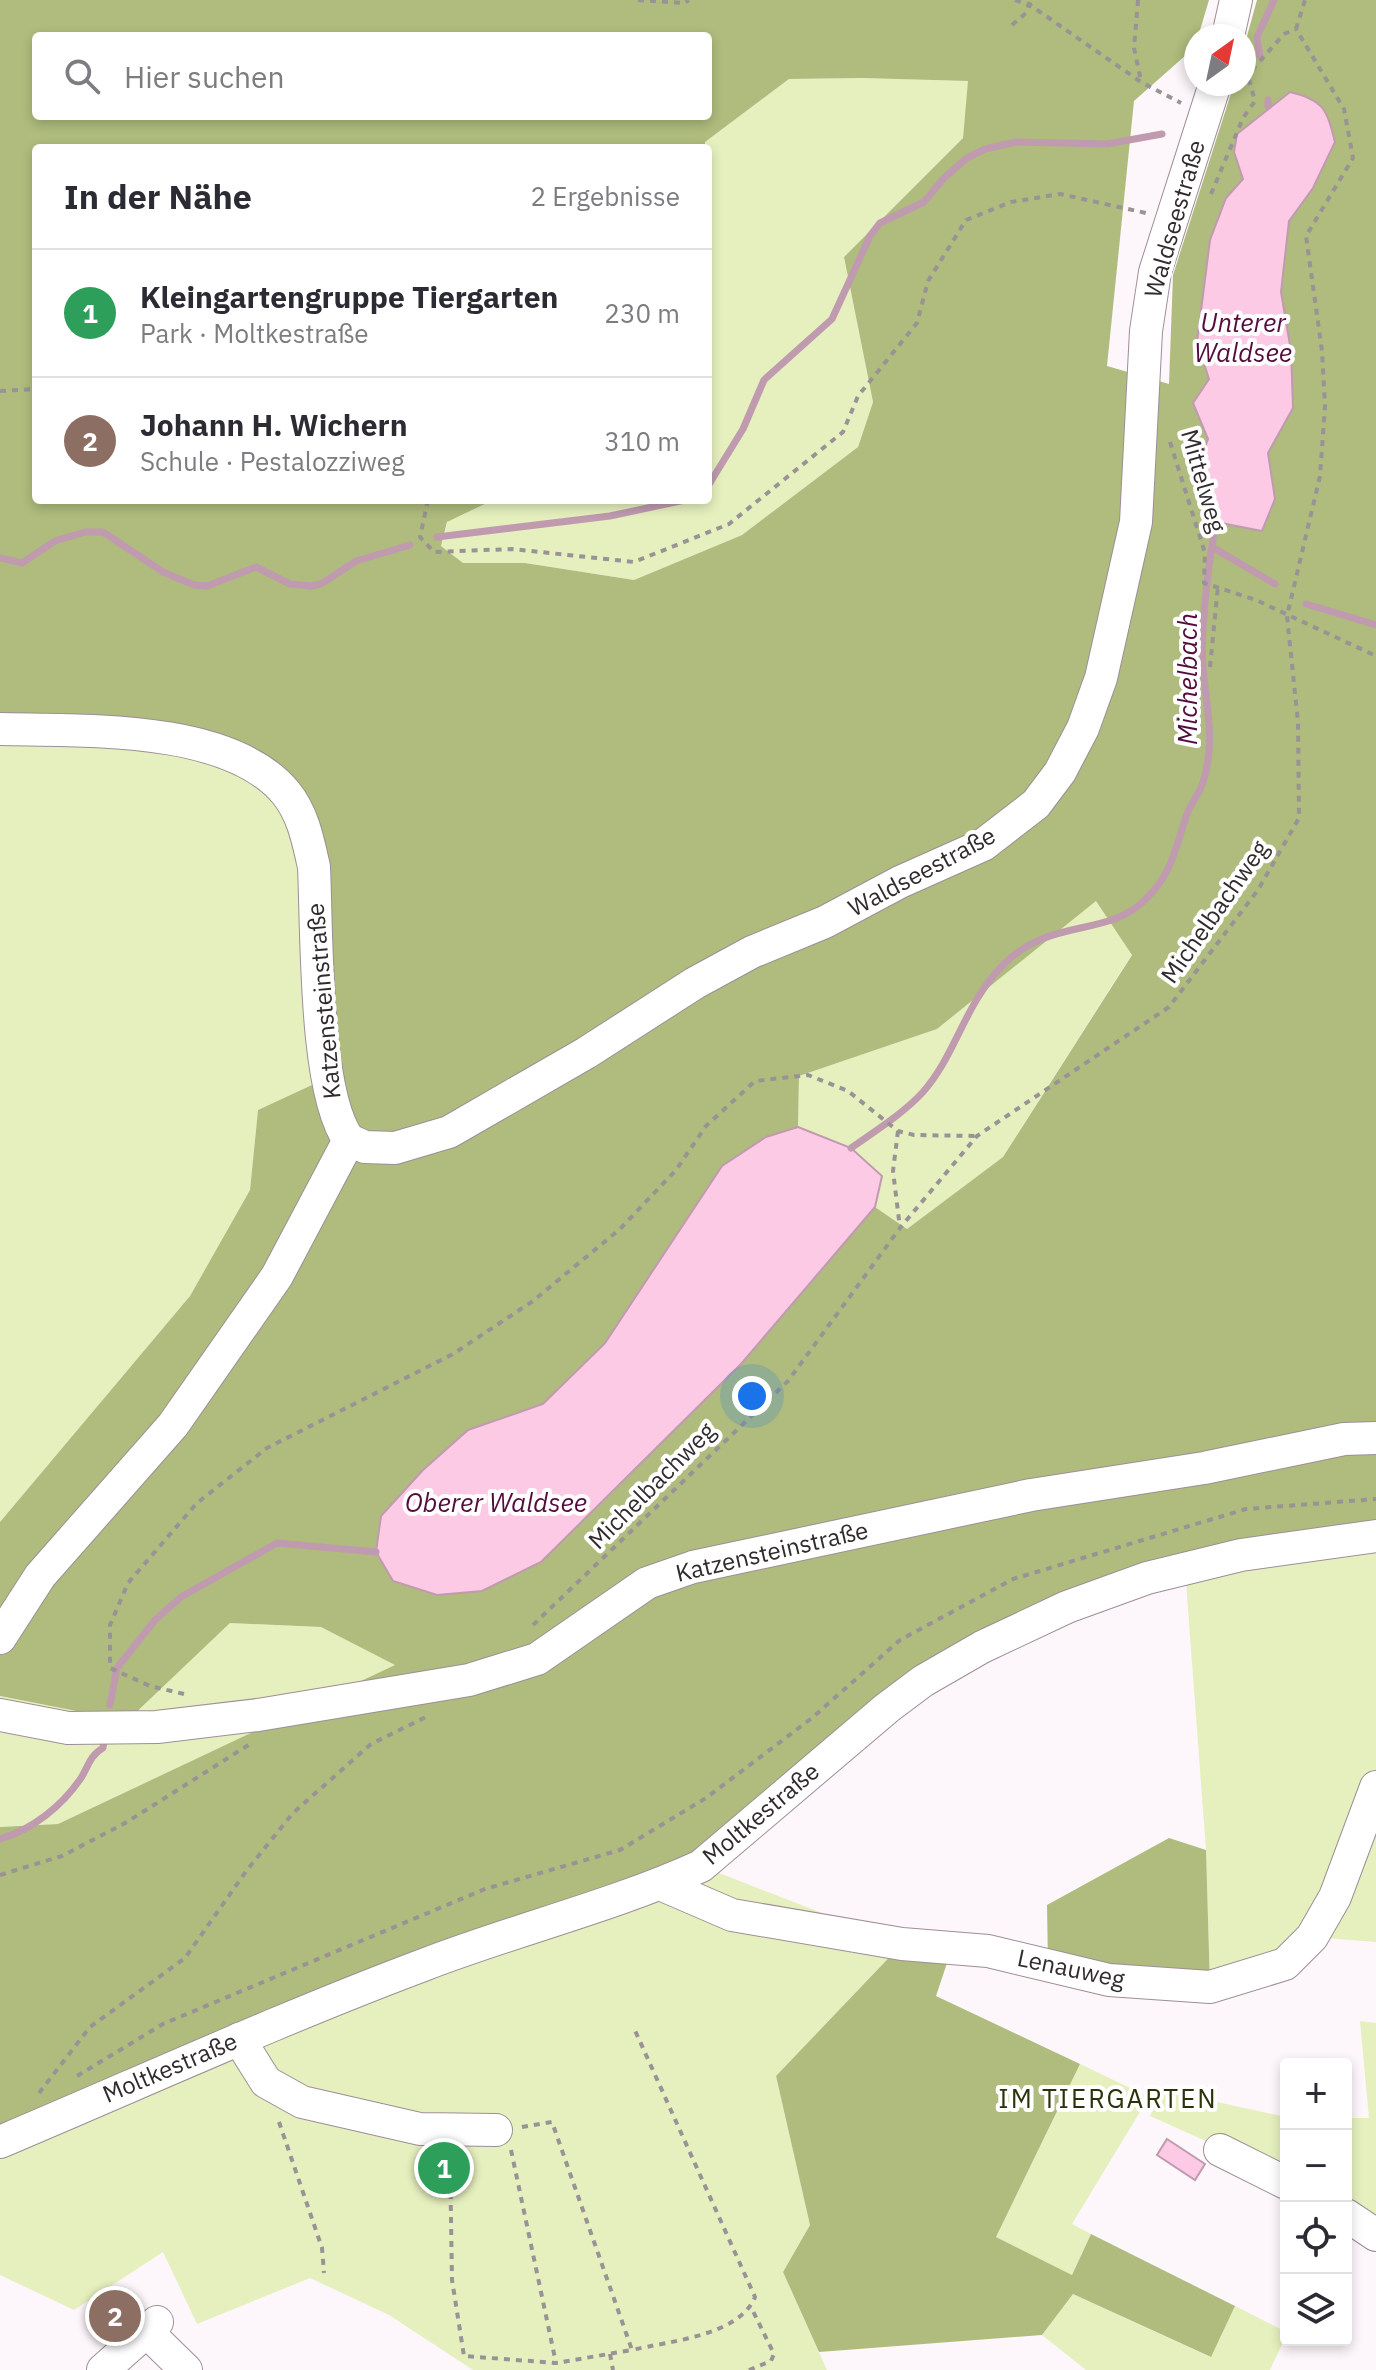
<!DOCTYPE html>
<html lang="de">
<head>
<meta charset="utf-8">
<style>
	:root { --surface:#fff; --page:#f7f7f7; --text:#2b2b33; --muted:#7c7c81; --line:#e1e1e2; --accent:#566101 }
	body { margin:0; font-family:"IBM Plex Sans",sans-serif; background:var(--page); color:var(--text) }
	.controls { position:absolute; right:24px; bottom:24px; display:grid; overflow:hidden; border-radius:8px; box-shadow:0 4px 12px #0003 }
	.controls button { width:72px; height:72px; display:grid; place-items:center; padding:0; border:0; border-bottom:2px solid var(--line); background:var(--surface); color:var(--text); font:40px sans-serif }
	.compass { position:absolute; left:1184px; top:24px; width:72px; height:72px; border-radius:50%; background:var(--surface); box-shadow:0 4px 12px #0003; rotate:33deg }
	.you { position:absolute; left:752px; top:1396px; width:28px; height:28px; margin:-20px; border:6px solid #fff; border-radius:50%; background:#1a73e8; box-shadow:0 0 0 12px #1a73e833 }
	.badge { display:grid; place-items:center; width:52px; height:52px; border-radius:50%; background:var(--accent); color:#fff; font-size:26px; font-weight:700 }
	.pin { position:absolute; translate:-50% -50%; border:4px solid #fff; box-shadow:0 2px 8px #0006 }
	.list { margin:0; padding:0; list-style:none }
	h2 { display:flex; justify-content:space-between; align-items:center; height:104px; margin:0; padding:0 32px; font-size:34px }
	h2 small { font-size:26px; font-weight:400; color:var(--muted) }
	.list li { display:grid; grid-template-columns:52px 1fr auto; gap:24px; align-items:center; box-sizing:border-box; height:128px; padding:0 32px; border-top:2px solid var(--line) }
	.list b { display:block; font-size:30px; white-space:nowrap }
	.list p { margin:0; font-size:26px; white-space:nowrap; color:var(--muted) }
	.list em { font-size:26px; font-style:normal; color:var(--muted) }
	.icon { flex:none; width:44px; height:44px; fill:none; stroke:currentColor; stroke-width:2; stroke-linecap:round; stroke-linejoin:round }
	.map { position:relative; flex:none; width:1376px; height:2370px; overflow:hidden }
	.search { position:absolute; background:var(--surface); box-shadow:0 4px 12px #0003; left:32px; top:32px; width:680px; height:88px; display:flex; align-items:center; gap:20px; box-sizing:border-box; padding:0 28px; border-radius:8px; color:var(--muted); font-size:30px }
	.panel { position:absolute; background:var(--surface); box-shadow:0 4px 12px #0003; left:32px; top:144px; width:680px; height:360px; border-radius:8px }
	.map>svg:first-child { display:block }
	.green { fill:#e6f0be }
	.forest { fill:#afbc7d; fill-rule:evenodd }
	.water { fill:#fdcae6; stroke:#c09aaf; stroke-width:2 }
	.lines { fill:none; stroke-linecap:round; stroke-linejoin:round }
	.stream { stroke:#c09aaf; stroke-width:7 }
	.minor-casing { stroke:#9e8e96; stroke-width:34 }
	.path { stroke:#999396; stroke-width:4; stroke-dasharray:6 6; stroke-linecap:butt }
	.minor { stroke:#fff; stroke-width:32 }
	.labels { text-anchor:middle; stroke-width:8; stroke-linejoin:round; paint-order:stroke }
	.street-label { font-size:24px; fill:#312b2e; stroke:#fff }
	.water-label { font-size:26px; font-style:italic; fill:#540c3d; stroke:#fff }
	.neighbourhood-label { font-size:26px; letter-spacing:2px; fill:#2c320a; stroke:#fff }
</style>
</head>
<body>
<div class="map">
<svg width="1376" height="2370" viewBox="0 0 1376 2370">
	<rect width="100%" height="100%" fill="#fdf6fa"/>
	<g class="green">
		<path d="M 862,78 L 969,81 L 963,138 L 844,257 L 873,402 L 858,447 L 742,535 L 634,580 L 525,563 L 463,563 L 441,546 L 448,521 L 493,500 L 708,500 L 708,205 L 711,201 L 705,142 L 789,79 Z"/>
		<path d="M 0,729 L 214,751 L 297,809 L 327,1078 L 258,1110 L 250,1190 L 190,1296 L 0,1522 Z"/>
		<path d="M 1096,901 L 1132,954 L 1003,1157 L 907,1229 L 875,1207 L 882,1175 L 851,1148 L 798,1127 L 799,1076 L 937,1029 Z"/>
		<path d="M 1376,1536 L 1376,1942 L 1312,1937 L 1210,1987 L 1206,1850 L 1185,1569 Z"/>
		<path d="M 230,1623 L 321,1627 L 396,1665 L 58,1824 L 0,1827 L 0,1696 L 127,1721 Z"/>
		<path d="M 701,1866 L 902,1944 L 776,2076 L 810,2225 L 783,2272 L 827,2370 L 473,2370 L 389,2315 L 310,2278 L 197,2324 L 163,2252 L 74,2310 L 0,2275 L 0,2142 Z"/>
		<path d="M 1360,2021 L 1376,2023 L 1376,2227 L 1346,2206 L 1346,2118 L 1369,2118 Z"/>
		<path d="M 1080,2064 L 1149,2097 L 1072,2224 L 1091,2234 L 1072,2275 L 996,2237 Z"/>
		<path d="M 1161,2090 L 1286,2117 L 1286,2177 L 1150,2116 Z"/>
		<path d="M 1073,2294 L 1210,2357 L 1235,2306 L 1286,2332 L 1286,2336 L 1270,2370 L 1086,2370 L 1042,2335 Z"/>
	</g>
	<g class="forest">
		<path d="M 0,0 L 1209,0 L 1195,47 L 1134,101 L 1107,366 L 1169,384 L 1173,275 L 1234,84 L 1244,84 L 1244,47 L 1257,0 L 1376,0 L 1376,1536 L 1241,1555 L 982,1647 L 701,1866 L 0,2142 L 0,1827 L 58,1824 L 395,1665 L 321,1627 L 230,1623 L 127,1721 L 0,1696 L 0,1522 L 190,1296 L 250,1190 L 258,1110 L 327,1078 L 314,867 L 256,768 L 0,729 ZM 36,36 L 708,36 L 708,116 L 36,116 ZM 862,78 L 968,81 L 963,138 L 844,257 L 873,402 L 858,447 L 742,535 L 634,580 L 525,563 L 463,563 L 441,546 L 447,522 L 493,500 L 36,500 L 36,148 L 705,148 L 705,142 L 789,79 ZM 1234,152 L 1313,188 L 1289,221 L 1281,292 L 1291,351 L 1293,408 L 1268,453 L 1275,499 L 1197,467 L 1208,440 L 1209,379 L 1197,341 L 1210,240 L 1226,198 L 1243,179 ZM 1096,901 L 1132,955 L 1003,1157 L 907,1229 L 875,1207 L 741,1364 L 541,1562 L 482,1591 L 437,1595 L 467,1430 L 543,1404 L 605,1343 L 722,1166 L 766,1137 L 798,1127 L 799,1076 L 937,1029 Z"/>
		<path d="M 1169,1838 L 1206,1850 L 1210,1987 L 1048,1965 L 1047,1905 Z"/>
		<path d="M 902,1944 L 952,1948 L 936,1996 L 1080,2064 L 996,2237 L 1072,2275 L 1091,2234 L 1235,2306 L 1211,2357 L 1073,2294 L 1042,2335 L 819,2352 L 783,2272 L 810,2225 L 776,2076 Z"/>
	</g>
	<g class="water">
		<path d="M 1290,92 C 1324,100 1327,110 1335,142 L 1313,188 L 1289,221 L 1281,292 L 1291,351 L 1293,408 L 1268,453 L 1275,499 L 1262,531 L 1216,522 C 1196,491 1195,473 1208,439 L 1193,403 L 1209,379 L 1197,342 L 1210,240 L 1226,198 L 1243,179 L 1234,152 L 1237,134 Z"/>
		<path d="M 798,1127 L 851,1148 L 882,1176 L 875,1207 L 741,1364 L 541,1562 L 482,1591 L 437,1595 L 393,1581 L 376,1552 L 381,1516 L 423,1470 L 468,1430 L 543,1404 L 605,1343 L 722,1166 L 766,1137 Z"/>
		<path d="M 1167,2139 L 1205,2164 L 1195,2180 L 1157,2155 Z"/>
	</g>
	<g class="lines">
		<g class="stream">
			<path d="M 1260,56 L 1257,37 L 1274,0"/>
			<path d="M 1268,106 L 1268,100"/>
			<path d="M 708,486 L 743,429 L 764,380 L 832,319 L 870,236 L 880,223 L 924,202 L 944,178 L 967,158 L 985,149 L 1016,142 L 1107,144 L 1162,134"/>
			<path d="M 437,537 L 610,516 L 685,500"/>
			<path d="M 1212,547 L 1275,584"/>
			<path d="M 0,558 L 22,563 L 55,541 L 85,532 L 103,532 L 163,572 L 194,585 L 207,586 L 256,567 L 290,584 L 311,586 L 321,584 L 356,561 L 410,545"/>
			<path d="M 1306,604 L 1376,625"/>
			<path d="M 851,1148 C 875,1131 904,1113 923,1092 C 957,1053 964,1004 1004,964 C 1051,917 1106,938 1145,900 C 1173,873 1175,848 1187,814 C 1191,803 1200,793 1203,782 C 1216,742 1206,706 1203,667 C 1200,627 1209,562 1216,522"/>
			<path d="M 110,1705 L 117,1668 L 155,1620 L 181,1597 L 277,1543 L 376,1552"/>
			<path d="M 0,1839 C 32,1830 62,1806 81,1778 C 88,1767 90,1755 103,1748 L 104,1739"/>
		</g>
		<defs>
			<g id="minor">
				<path d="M 1228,36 L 1236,0"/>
				<path d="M 0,729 C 81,731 229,724 286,793 C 303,814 308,840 314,867 C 317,930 314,1093 349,1140"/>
				<path d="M 349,1140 L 365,1147 L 395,1148 L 449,1132 L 586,1053 L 695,983 L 752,952 L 825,922 L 900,882 L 983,845 L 1036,804 L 1060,772 L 1083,728 L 1101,678 L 1136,522 L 1146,331 L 1155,272 L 1215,84"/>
				<path d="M 0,1638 L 40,1576 L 173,1425 L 277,1276 L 349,1140"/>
				<path d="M 0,1715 L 68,1728 L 157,1727 L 258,1715 L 469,1680 L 537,1659 L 647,1583 L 693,1567 L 1031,1495 L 1204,1468 L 1344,1439 L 1376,1438"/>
				<path d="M 660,1884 L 732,1915 L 902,1944 L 988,1951 L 1109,1980 L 1210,1987 L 1285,1964 L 1312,1937 L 1335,1897 L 1376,1787"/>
				<path d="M 239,2039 L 266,2082 L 302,2102 L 420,2129 L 496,2130"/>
				<path d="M 0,2142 C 142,2082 282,2018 426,1964 C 517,1929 613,1906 701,1866 L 887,1708 L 923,1681 L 982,1647 L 1067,1607 L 1147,1578 L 1241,1555 L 1376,1536"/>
				<path d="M 1220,2150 L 1286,2183"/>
				<path d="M 1346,2215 L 1376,2235"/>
				<path d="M 146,2331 L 186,2370"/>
				<path d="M 103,2370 L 157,2322"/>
			</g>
		</defs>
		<use href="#minor" class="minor-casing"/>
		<g class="path">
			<path d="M 638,0 L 684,3 L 689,0"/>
			<path d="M 1015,0 L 1030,5 L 1141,82 L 1181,103"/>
			<path d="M 1138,0 L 1134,48 L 1141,81"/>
			<path d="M 1012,25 L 1026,13 L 1031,0"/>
			<path d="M 1296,29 L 1305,0"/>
			<path d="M 1244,79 L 1284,34 L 1296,29"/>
			<path d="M 1211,194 L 1243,118 L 1255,101 L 1248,76"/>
			<path d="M 0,391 L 36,389"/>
			<path d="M 1170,442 L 1205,553 L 1204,583 L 1256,600 L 1376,656"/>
			<path d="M 428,500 L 420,537 L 434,552 L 512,549 L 634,562 L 729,524 L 843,432 L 858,396 L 917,323 L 928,281 L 966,220 L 1011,202 L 1060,194 L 1146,213"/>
			<path d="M 1210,667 L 1218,586"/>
			<path d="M 898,1131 L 893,1171 L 900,1228"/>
			<path d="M 533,1625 L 788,1381 L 900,1228 L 977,1136 L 1169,1007 L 1258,890 L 1299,818 L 1298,722 L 1287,616 L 1320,476 L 1325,406 L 1322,351 L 1306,236 L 1353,158 L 1344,109 L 1296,29"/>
			<path d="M 184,1694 L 150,1686 L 110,1668 L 110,1625 L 128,1583 L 197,1503 L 267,1448 L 453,1354 L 533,1301 L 620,1229 L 676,1170 L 706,1126 L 755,1081 L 808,1075 L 848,1091 L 898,1131 L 914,1135 L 977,1136"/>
			<path d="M 0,1875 L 62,1856 L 127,1822 L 250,1744"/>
			<path d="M 77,2076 L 163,2024 L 485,1889 L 620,1850 L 706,1798 L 812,1718 L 900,1640 L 1013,1579 L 1246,1509 L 1376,1499"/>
			<path d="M 39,2093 L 90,2027 L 185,1958 L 247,1870 L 293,1813 L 371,1744 L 426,1717"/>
			<path d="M 279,2122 L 322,2248 L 324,2273"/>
			<path d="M 522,2127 L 552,2122 L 632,2350 C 669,2341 739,2336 755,2297 L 633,2026"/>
			<path d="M 511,2150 L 556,2363"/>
			<path d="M 450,2157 L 452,2280 L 464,2356 L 556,2363 L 632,2350"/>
			<path d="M 610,2354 L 613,2370"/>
			<path d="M 749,2370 L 771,2361 L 774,2354 L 751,2307"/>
		</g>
		<use href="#minor" class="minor"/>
	</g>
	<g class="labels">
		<g class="street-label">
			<text transform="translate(1175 219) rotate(-74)" y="8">Waldseestraße</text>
			<text transform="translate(1203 481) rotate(74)" y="8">Mittelweg</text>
			<text transform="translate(922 872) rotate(-28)" y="8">Waldseestraße</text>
			<text transform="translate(1215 912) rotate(-55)" y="8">Michelbachweg</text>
			<text transform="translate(324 1001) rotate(-95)" y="8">Katzensteinstraße</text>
			<text transform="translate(652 1486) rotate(-45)" y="8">Michelbachweg</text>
			<text transform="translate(772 1552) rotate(-13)" y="8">Katzensteinstraße</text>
			<text transform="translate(761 1814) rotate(-40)" y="8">Moltkestraße</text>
			<text transform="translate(1071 1969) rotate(12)" y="8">Lenauweg</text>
			<text transform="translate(170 2068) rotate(-23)" y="8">Moltkestraße</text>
		</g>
		<g class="water-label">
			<text x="1243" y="332">Unterer<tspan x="1243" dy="30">Waldsee</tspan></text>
			<text transform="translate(1188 679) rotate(-90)" y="9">Michelbach</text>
			<text x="496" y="1512">Oberer Waldsee</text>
		</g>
		<g class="neighbourhood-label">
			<text x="1108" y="2108">IM TIERGARTEN</text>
		</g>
	</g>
</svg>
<div class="controls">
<button>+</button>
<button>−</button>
<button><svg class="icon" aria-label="locate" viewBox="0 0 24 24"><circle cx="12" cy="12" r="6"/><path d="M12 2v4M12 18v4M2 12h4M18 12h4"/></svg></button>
<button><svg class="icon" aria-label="layers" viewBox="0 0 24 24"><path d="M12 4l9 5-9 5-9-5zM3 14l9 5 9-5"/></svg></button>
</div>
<svg class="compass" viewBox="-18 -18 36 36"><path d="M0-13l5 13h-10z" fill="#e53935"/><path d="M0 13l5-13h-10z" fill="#7c7c81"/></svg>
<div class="you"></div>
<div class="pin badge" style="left:444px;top:2168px;background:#2e9e5b">1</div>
<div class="pin badge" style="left:115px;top:2316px;background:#8d6e63">2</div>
<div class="search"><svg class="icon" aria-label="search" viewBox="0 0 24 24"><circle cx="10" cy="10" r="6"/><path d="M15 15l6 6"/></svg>Hier suchen</div>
<section class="panel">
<h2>In der Nähe<small>2 Ergebnisse</small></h2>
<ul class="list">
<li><span class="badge" style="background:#2e9e5b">1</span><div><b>Kleingartengruppe Tiergarten</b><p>Park · Moltkestraße</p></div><em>230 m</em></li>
<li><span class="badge" style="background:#8d6e63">2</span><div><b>Johann H. Wichern</b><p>Schule · Pestalozziweg</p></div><em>310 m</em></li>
</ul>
</section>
</div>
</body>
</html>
